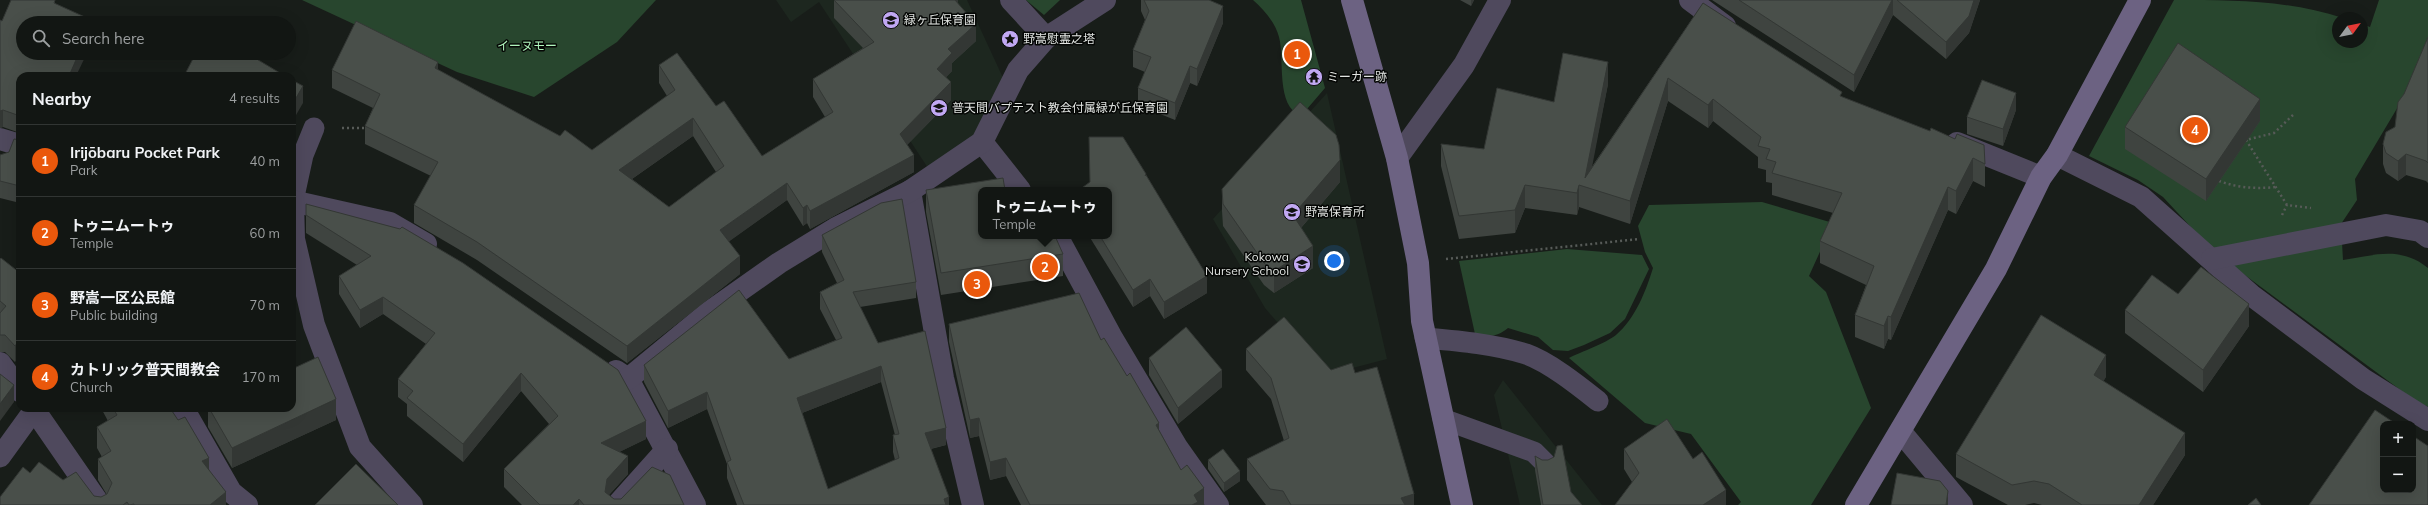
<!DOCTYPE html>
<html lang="en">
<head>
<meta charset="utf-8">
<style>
	:root { --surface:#121613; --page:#1f2321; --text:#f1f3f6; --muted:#9c9fa0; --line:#313533; --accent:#ea580c }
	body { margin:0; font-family:Mulish,"Noto Sans JP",sans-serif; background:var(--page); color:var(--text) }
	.controls { position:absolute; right:12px; bottom:12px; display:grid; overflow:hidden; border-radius:8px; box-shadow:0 4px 16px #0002 }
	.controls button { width:36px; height:36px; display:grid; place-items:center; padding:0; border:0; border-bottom:1px solid var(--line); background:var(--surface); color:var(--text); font:20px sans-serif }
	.compass { position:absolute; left:2332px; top:12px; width:36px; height:36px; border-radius:50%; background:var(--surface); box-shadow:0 4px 16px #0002; rotate:57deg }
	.you { position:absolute; left:1334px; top:261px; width:14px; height:14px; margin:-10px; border:3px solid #fff; border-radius:50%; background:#1a73e8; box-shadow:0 0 0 6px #1a73e833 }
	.badge { display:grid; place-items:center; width:26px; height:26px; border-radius:50%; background:var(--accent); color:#fff; font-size:13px; font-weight:700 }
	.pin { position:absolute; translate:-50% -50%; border:2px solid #fff; box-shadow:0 1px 4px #0006 }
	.popup { position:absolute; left:978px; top:187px; width:134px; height:52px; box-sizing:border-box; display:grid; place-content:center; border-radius:8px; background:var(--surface); filter:drop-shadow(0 1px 3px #0005); font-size:13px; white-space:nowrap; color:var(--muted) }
	.popup b { font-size:15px; color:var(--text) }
	.popup::after { content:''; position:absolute; left:50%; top:100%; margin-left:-8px; border:8px solid transparent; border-top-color:var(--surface) }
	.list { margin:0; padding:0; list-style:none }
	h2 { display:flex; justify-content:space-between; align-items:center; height:52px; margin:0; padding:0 16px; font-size:17px }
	h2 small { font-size:13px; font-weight:400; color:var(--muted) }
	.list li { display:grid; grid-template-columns:26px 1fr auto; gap:12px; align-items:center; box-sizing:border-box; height:72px; padding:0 16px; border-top:1px solid var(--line) }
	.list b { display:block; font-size:15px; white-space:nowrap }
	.list p { margin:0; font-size:13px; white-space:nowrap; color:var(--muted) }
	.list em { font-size:13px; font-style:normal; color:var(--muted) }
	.icon { flex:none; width:22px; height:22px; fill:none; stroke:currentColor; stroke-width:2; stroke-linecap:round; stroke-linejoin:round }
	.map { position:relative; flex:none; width:2428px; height:505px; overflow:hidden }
	.search { position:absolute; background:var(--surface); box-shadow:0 4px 16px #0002; left:16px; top:16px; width:280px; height:44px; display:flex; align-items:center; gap:10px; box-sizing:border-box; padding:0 14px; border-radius:22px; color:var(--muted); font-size:15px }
	.panel { position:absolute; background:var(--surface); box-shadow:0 4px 16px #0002; left:16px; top:72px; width:280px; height:340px; border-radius:12px }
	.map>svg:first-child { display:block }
	.built { fill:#1d271f }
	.green { fill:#28462e }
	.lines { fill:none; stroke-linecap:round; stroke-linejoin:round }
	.path { stroke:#575b58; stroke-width:2.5; stroke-dasharray:2 3; stroke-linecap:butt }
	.lane { stroke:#4f495d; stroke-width:21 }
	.street { stroke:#4f495d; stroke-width:22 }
	.secondary { stroke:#6c6282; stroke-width:22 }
	.wall { fill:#3f4440; fill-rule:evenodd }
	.shaded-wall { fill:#333734 }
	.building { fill:#494f4a; stroke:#333734; fill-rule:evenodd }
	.labels { text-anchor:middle; stroke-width:3; stroke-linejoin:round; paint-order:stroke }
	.poi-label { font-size:12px; fill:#e1e4e1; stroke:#050705; text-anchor:start }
	.park-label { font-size:12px; fill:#b0f6bd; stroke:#050705 }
</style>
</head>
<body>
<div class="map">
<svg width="2428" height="505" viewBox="0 0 2428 505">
	<rect width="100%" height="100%" fill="#181d19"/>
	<g class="built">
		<path d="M 776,0 L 967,0 L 1004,80 L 974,137 L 928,168 L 819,2 L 791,22 Z"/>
		<path d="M 1327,93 L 1387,359 L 1326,375 L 1318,370 L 1265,308 L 1213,219 Z"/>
		<path d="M 1503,380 L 1602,505 L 1520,505 L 1494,395 Z"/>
	</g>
	<g class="green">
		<path d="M 302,0 L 656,0 L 617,42 L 534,97 L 457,72 Z"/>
		<path d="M 1026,0 L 1060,0 L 1044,15 Z"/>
		<path d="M 1253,0 L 1301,0 L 1325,88 L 1301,116 C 1275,106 1285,58 1279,37 C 1275,22 1264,10 1253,0 Z"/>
		<path d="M 2174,0 C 2232,0 2288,0 2343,18 L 2338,18 L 2338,42 L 2362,42 L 2362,24 L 2370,27 L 2379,0 L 2428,0 L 2428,41 L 2402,100 L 2355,179 L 2357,200 L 2341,224 L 2343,260 C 2375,255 2401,246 2428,268 L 2428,407 L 2414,400 L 2215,253 L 2163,197 L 2138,180 L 2089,156 Z"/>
		<path d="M 1762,202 L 1833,223 L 1809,276 L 1826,292 L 1871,408 L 1811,505 L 1738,505 L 1741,502 L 1691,434 L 1645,423 L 1569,358 C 1581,352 1606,343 1616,335 C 1635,319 1646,291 1653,268 L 1645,252 L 1638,226 L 1649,205 Z"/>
		<path d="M 1567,249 L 1642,255 L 1649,269 L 1625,319 L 1610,333 L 1584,345 L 1568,351 L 1553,350 L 1538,337 L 1508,328 C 1497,337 1490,337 1475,334 L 1459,261 Z"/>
	</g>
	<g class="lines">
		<g class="path">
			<path d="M 2293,115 L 2274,133 L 2246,140 L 2287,205 L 2311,208"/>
			<path d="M 342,128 L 366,128"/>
			<path d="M 2219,181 C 2238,188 2257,189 2276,187"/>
			<path d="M 2282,215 L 2287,205"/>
			<path d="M 1446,259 L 1640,239"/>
		</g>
		<g class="lane">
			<path d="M 293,201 L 303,155 L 314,128"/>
			<path d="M 1425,338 C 1458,341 1494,344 1526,354 C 1549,362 1579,386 1598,401"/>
			<path d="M 1443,419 L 1534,452 L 1545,463"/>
			<path d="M 0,457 L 34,410"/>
		</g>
		<g class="street">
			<path d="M 1011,0 L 1046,38"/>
			<path d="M 1690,0 L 1725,26"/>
			<path d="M 0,139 L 20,145"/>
			<path d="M 982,142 L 1020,190"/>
			<path d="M 1957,143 L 2041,177"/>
			<path d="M 2057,155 L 2141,197 L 2251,295 L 2363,379 L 2428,420"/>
			<path d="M 1397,158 L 1464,65 L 1500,0"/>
			<path d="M 910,191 L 943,378 L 973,505"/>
			<path d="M 292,201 L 390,223 L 426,244"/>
			<path d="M 293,201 L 294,239 L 314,325 L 360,447 L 412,505"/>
			<path d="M 1057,236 L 1111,336 L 1177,447 L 1218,505"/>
			<path d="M 2212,259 L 2386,225 L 2420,231 L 2428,237"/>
			<path d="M 0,363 L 20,391"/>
			<path d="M 616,371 L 628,379 L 695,505"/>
			<path d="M 628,379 L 708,313 L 779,263 L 836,228 L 910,191 L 982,142 L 1018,70 L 1046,38 L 1105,0"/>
			<path d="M 33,408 L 100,505"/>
			<path d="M 183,408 L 231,492 L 247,505"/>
			<path d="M 1901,432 L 1962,505"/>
			<path d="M 617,505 L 667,449"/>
		</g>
		<g class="secondary">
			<path d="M 1352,0 L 1397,158 L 1418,263 L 1422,321 L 1462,505"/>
			<path d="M 1856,505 L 1996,269 L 2041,177 L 2057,155 L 2140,0"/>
		</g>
	</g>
	<g class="wall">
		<path d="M 55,0 L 55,4 L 87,23 L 20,76 L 20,133 L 3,127 L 0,128 L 0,20 L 2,21 Z"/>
		<path d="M 834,0 L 958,0 L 958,4 L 976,41 L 952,63 L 952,71 L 946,77 L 951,100 L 907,145 L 914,172 L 810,229 L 807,223 L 803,226 L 787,200 L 729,241 L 740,274 L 627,363 L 477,260 L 414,223 L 414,205 L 431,176 L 365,144 L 365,126 L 373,108 L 332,88 L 332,70 L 438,70 L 560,136 L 592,150 L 667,96 L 659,83 L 659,65 L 716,106 L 762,156 L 825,117 L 813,97 L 813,79 L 863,48 L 834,18 ZM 693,136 L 716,172 L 669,207 L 632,179 Z"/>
		<path d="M 1141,0 L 1209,0 L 1223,23 L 1197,86 L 1190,83 L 1175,120 L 1138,105 L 1138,88 L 1145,72 L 1133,67 L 1133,50 L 1145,20 L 1141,11 Z"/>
		<path d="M 1460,0 L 1474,0 L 1471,6 Z"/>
		<path d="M 1712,0 L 1980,0 L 1969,33 L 1946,59 L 1893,15 L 1854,92 Z"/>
		<path d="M 1703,3 L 1842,97 L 1985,164 L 1985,187 L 1973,181 L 1956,214 L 1948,210 L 1891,340 L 1888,339 L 1884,349 L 1855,337 L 1855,315 L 1866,285 L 1820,263 L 1820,241 L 1833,213 L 1772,195 L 1772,183 L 1766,182 L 1766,170 L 1758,168 L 1758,157 L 1713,121 L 1708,128 L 1668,101 L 1630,224 L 1579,207 L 1577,215 L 1525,208 L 1515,233 L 1459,239 L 1441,166 L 1441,144 L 1484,149 L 1554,102 L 1608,84 L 1591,168 Z"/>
		<path d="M 2428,37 L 2428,183 L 2426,181 L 2406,175 L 2398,181 L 2386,173 L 2383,164 L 2383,144 L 2395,127 L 2404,94 Z"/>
		<path d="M 2016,110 L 2003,146 L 1967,134 L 1967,117 Z"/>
		<path d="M 2260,121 L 2206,201 L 2125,149 L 2125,127 Z"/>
		<path d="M 20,140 L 20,203 L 0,198 L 0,155 L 9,152 Z"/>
		<path d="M 1146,176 L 1207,293 L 1164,319 L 1150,296 L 1133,307 L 1089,236 L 1109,236 Z"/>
		<path d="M 1340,182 L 1301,228 L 1313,268 L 1274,293 L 1264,285 L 1223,226 L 1222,211 L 1222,189 Z"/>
		<path d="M 926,190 L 981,236 L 1063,254 L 1063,276 L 941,295 L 926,212 Z"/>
		<path d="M 306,204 L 646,439 L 619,452 L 628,474 L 609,495 L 614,499 L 684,505 L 522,505 L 504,487 L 504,469 L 549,424 L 521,391 L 463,462 L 407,416 L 407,404 L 398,397 L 398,379 L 426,344 L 383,314 L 360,328 L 339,294 L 339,276 L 357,265 L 306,233 Z"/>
		<path d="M 822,235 L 916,282 L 916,298 L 860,307 L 878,343 L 946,445 L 931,449 L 949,505 L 737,505 L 727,478 L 727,464 L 707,409 L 668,428 L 644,382 L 644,365 L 789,359 L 836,340 L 820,309 L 820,292 L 837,283 L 822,252 ZM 881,382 L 895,435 L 893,435 L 893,452 L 895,460 L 828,489 L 802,413 Z"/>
		<path d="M 0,259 L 20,273 L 15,362 L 5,352 L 0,352 Z"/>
		<path d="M 2178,294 L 2249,326 L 2203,392 L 2125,333 L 2125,310 Z"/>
		<path d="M 949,324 L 1101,340 L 1159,430 L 1181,470 L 1204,505 L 1021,505 L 1006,476 L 990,480 L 979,436 L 970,438 L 949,342 Z"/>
		<path d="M 1246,349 L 1331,370 L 1355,373 L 1414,505 L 1266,505 L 1247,480 L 1247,459 L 1284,441 L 1271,399 L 1246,370 Z"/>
		<path d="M 1149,358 L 1222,387 L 1178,424 L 1149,375 Z"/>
		<path d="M 2106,377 L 2103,381 L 2185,455 L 2153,505 L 2042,505 L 2034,503 L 2025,505 L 2008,505 L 1956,477 L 1956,454 Z"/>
		<path d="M 101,408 L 170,408 L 209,469 L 226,505 L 0,505 L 30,473 L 63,480 L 94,496 L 101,497 L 107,495 L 98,480 L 98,459 L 102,457 L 97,448 L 97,427 L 108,421 Z"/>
		<path d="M 208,408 L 292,408 L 336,420 L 232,468 L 208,427 Z"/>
		<path d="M 1624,449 L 1693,459 L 1726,505 L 1632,482 L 1624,469 Z"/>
		<path d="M 1535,456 L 1571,492 L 1582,505 L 1541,505 L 1535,470 Z"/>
		<path d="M 1208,460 L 1240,481 L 1224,492 L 1208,469 Z"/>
	</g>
	<g class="shaded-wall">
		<path d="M 955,0 L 958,0 L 958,13 Z"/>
		<path d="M 1471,0 L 1474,0 L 1471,6 Z"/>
		<path d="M 1892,0 L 1893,0 L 1893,15 L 1854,92 L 1854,75 Z"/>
		<path d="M 1974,0 L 1980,0 L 1969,33 L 1946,59 L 1946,42 Z"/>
		<path d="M 1223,6 L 1223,23 L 1197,86 L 1197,69 Z"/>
		<path d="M 976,24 L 976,41 L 952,63 L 952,71 L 937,87 L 937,69 L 948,49 Z"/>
		<path d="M 79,53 L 87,53 L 76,76 L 69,76 Z"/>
		<path d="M 438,62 L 438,80 L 435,68 Z"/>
		<path d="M 1608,62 L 1608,84 L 1588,188 L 1585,178 Z"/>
		<path d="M 1190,66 L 1190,83 L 1175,120 L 1175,103 Z"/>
		<path d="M 1668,78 L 1668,101 L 1630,224 L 1630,201 Z"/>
		<path d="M 951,82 L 951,100 L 900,152 L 900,134 Z"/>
		<path d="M 303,86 L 303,103 L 292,122 L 292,105 Z"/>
		<path d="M 2016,93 L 2016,110 L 2003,146 L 2003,129 Z"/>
		<path d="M 1713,99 L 1713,121 L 1708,128 L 1708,105 Z"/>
		<path d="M 2260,99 L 2260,121 L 2206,201 L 2206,179 Z"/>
		<path d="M 3,110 L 3,127 L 0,128 L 0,111 Z"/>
		<path d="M 693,118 L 693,136 L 619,188 L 619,170 Z"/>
		<path d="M 2406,154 L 2406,175 L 2398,181 L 2398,161 Z"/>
		<path d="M 914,155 L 914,172 L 810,229 L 810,211 Z"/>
		<path d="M 1973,158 L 1973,181 L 1956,214 L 1956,191 Z"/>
		<path d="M 1340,160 L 1340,182 L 1293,237 L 1293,215 Z"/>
		<path d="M 787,183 L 787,200 L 720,248 L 720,230 Z"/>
		<path d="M 1525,185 L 1525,208 L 1515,233 L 1515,210 Z"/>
		<path d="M 1579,185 L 1579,207 L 1577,215 L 1577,193 Z"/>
		<path d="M 1948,187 L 1948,210 L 1891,340 L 1891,317 Z"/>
		<path d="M 807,205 L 807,223 L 803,226 L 803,208 Z"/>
		<path d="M 1313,246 L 1313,268 L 1274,293 L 1274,271 Z"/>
		<path d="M 740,256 L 740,274 L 627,363 L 627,346 Z"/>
		<path d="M 1207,276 L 1207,293 L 1164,319 L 1164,302 Z"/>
		<path d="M 1150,279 L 1150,296 L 1133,307 L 1133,290 Z"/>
		<path d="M 383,297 L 383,314 L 360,328 L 360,310 Z"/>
		<path d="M 2249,304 L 2249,326 L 2203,392 L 2203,370 Z"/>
		<path d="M 1888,316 L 1888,339 L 1884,349 L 1884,326 Z"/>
		<path d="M 20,339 L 20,356 L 15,362 L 15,346 Z"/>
		<path d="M 2106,355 L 2106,377 L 2094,397 L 2094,375 Z"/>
		<path d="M 881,366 L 881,382 L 797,415 L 797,398 Z"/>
		<path d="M 1222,370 L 1222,387 L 1178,424 L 1178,408 Z"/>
		<path d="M 521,373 L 521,391 L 463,462 L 463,444 Z"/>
		<path d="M 14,385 L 14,402 L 0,421 L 0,404 Z"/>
		<path d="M 707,392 L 707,409 L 668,428 L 668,411 Z"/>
		<path d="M 336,399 L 336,420 L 232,468 L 232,448 Z"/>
		<path d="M 979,418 L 979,436 L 970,438 L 970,420 Z"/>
		<path d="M 646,421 L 646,439 L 601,461 L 601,443 Z"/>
		<path d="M 1159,423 L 1159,441 L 1156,425 Z"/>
		<path d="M 946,428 L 946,445 L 925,450 L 925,433 Z"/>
		<path d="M 2185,433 L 2185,455 L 2153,505 L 2139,505 Z"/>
		<path d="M 628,456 L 628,474 L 607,497 L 605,492 L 607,479 Z"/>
		<path d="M 209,458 L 209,478 L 202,461 Z"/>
		<path d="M 1006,458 L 1006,476 L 990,480 L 990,462 Z"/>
		<path d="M 1240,471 L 1240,481 L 1224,492 L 1224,483 Z"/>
		<path d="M 1204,488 L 1204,505 L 1192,505 L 1194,495 Z"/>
		<path d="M 1726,490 L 1726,505 L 1703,505 Z"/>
		<path d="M 1948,491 L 1948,505 L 1946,505 Z"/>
		<path d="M 226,492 L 226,505 L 210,505 Z"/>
		<path d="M 1414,494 L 1414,505 L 1401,505 L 1401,498 Z"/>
		<path d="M 949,497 L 949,505 L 944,505 L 944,499 Z"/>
		<path d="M 579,499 L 579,505 L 573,505 Z"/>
	</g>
	<g class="building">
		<path d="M 11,0 L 55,0 L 54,3 L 87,18 L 85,23 L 23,23 L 23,53 L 79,53 L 69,76 L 20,76 L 20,116 L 3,110 L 0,111 L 0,20 L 2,21 Z"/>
		<path d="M 834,0 L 955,0 L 976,24 L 948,49 L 952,53 L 937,69 L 951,82 L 900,134 L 914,155 L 810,211 L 807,205 L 803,208 L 787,183 L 720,230 L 740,256 L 627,346 L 477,242 L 414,205 L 438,162 L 365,126 L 380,94 L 332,70 L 356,21 L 438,62 L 435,68 L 560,136 L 565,130 L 592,150 L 675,90 L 659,65 L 677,53 L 716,106 L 724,101 L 762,156 L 833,112 L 813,79 L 874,42 ZM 693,118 L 724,166 L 669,207 L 619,170 Z"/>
		<path d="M 1144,0 L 1209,0 L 1223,6 L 1197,69 L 1190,66 L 1175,103 L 1138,88 L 1151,57 L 1133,50 L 1149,11 Z"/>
		<path d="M 1739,0 L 1892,0 L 1854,75 Z"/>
		<path d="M 1897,0 L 1974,0 L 1969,16 L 1946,42 Z"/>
		<path d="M 1703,3 L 1842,92 L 1840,96 L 1930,131 L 1931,128 L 1955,139 L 1957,134 L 1984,145 L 1985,164 L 1973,158 L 1956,191 L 1948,187 L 1891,317 L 1888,316 L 1884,326 L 1855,315 L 1874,266 L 1820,241 L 1842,193 L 1772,173 L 1776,162 L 1766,159 L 1770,149 L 1758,146 L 1761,137 L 1713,99 L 1708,105 L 1668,78 L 1630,201 L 1579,185 L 1577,193 L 1525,185 L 1515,210 L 1459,216 L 1441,144 L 1484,149 L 1497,88 L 1554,102 L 1563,53 L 1608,62 L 1585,178 Z"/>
		<path d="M 2428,37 L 2428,163 L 2426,161 L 2406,154 L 2398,161 L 2386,153 L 2383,144 L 2386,132 L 2395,127 L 2398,102 L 2404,94 Z"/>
		<path d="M 2178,43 L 2260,99 L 2206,179 L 2125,127 Z"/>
		<path d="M 196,53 L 237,53 L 248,59 L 250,55 L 285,76 L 184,76 Z"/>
		<path d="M 292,80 L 303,86 L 292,105 Z"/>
		<path d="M 1982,80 L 2016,93 L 2003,129 L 1967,117 Z"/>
		<path d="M 1300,102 L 1336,135 L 1339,145 L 1340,160 L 1293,215 L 1313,246 L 1274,271 L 1264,263 L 1223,204 L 1222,189 Z"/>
		<path d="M 1089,137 L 1123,137 L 1146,174 L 1145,176 L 1146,175 L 1207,276 L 1164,302 L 1150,279 L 1133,290 L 1100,236 L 1109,236 L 1109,190 L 1079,190 L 1090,182 Z"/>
		<path d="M 14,139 L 20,140 L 20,186 L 0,181 L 0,155 L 9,152 Z"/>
		<path d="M 1003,178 L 1005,190 L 981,190 L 981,236 L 1055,236 L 1063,254 L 941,273 L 926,190 Z"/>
		<path d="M 902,199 L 916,282 L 853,292 L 878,343 L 925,331 L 946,428 L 925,433 L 949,497 L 944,499 L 946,505 L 744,505 L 727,462 L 731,460 L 707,392 L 668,411 L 644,365 L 739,290 L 789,359 L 842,338 L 820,292 L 844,280 L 822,235 L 881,203 ZM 881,366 L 899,434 L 893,435 L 899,458 L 828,489 L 797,398 Z"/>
		<path d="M 306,204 L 400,229 L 402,227 L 463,263 L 618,370 L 646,421 L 601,443 L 628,456 L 607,479 L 605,492 L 614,499 L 621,499 L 652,467 L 670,475 L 684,505 L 584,505 L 579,499 L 573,505 L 540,505 L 504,469 L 558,416 L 521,373 L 463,444 L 407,398 L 413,391 L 398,379 L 435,333 L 383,297 L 360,310 L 339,276 L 371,256 L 306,215 Z"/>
		<path d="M 1,258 L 20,273 L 20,339 L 15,346 L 5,335 L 0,335 L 0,313 L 6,306 L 0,301 L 0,259 Z"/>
		<path d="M 2201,267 L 2249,304 L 2203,370 L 2125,310 L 2152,275 L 2178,294 Z"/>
		<path d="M 1079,293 L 1101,340 L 1104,338 L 1127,376 L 1130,373 L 1159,423 L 1156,425 L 1181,470 L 1187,465 L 1204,488 L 1194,495 L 1198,502 L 1192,505 L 1030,505 L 1006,458 L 990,462 L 979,418 L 970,420 L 949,324 Z"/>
		<path d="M 2041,315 L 2106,355 L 2094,375 L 2185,433 L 2139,505 L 2082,505 L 2049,484 L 2034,481 L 2012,485 L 1956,454 Z"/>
		<path d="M 1284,317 L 1331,370 L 1352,363 L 1355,373 L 1377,367 L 1414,494 L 1401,498 L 1405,505 L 1291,505 L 1283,491 L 1270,489 L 1247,459 L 1289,438 L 1271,378 L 1246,349 Z"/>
		<path d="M 1186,327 L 1222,370 L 1178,408 L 1149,358 Z"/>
		<path d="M 318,357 L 336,399 L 232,448 L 209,408 L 292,408 L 292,369 Z"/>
		<path d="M 0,374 L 14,385 L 0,404 Z"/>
		<path d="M 113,408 L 170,408 L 178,420 L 185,417 L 209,458 L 202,461 L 226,492 L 210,505 L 134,505 L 134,504 L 129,505 L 127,502 L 123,505 L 0,505 L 0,497 L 23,467 L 30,473 L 39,462 L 63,480 L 76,472 L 94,496 L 101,497 L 107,494 L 112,483 L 98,459 L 111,451 L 97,427 L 117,415 Z"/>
		<path d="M 2375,410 L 2396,424 L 2383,424 L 2383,490 L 2413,490 L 2413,436 L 2428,446 L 2428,505 L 2309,505 Z"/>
		<path d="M 1667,419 L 1693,459 L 1702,452 L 1726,490 L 1703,505 L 1615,505 L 1639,473 L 1624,449 Z"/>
		<path d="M 1562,445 L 1571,492 L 1582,505 L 1543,505 L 1535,456 L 1542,460 L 1548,460 L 1554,457 L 1557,446 Z"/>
		<path d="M 1223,449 L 1240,471 L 1224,483 L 1208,460 Z"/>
		<path d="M 356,464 L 398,505 L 315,505 Z"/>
		<path d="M 1897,473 L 1940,481 L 1948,491 L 1946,505 L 1891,505 Z"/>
		<path d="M 2256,498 L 2261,505 L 2248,505 Z"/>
	</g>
	<defs>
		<symbol id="school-disc" viewBox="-11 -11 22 22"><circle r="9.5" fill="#c1a8f3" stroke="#050705"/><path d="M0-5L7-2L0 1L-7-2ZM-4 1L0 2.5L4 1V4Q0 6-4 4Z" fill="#111"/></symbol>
		<symbol id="sight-disc" viewBox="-11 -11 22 22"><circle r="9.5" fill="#c1a8f3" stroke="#050705"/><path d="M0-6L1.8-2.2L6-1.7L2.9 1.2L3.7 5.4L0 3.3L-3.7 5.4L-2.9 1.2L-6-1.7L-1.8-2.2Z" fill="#111"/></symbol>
		<symbol id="temple-disc" viewBox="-11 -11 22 22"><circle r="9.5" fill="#c1a8f3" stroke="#050705"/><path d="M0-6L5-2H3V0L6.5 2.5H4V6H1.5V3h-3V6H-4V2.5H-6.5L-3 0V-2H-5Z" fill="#111"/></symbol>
	</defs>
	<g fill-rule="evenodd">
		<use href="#school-disc" x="881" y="10" width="20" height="20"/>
		<use href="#sight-disc" x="1000" y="29" width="20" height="20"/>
		<use href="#temple-disc" x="1304" y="67" width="20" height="20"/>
		<use href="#school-disc" x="929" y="98" width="20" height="20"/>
		<use href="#school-disc" x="1282" y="202" width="20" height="20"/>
		<use href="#school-disc" x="1292" y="254" width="20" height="20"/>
	</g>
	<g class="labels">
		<g class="poi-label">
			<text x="904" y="24">緑ヶ丘保育園</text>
			<text x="1023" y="43">野嵩慰霊之塔</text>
			<text x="1327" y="81">ミーガー跡</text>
			<text x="952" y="112">普天間バプテスト教会付属緑が丘保育園</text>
			<text x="1305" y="216">野嵩保育所</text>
			<text x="1289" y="261" text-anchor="end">Kokowa<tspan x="1289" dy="14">Nursery School</tspan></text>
		</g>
		<g class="park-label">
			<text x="527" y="50">イーヌモー</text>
		</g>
	</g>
</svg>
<div class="controls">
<button>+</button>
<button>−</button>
</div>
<svg class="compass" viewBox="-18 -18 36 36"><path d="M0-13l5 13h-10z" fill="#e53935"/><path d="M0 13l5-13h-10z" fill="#9c9fa0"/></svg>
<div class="you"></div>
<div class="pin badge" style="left:1297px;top:54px">1</div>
<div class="pin badge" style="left:1045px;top:267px">2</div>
<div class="popup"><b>トゥニムートゥ</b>Temple</div>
<div class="pin badge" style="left:977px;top:284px">3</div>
<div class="pin badge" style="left:2195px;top:130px">4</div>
<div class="search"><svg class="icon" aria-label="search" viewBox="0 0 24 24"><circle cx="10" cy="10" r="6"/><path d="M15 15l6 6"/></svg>Search here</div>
<section class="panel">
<h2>Nearby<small>4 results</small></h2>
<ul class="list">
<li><span class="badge">1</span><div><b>Irijōbaru Pocket Park</b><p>Park</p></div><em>40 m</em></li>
<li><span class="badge">2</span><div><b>トゥニムートゥ</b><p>Temple</p></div><em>60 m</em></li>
<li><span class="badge">3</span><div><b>野嵩一区公民館</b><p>Public building</p></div><em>70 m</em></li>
<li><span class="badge">4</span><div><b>カトリック普天間教会</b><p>Church</p></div><em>170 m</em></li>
</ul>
</section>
</div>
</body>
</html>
